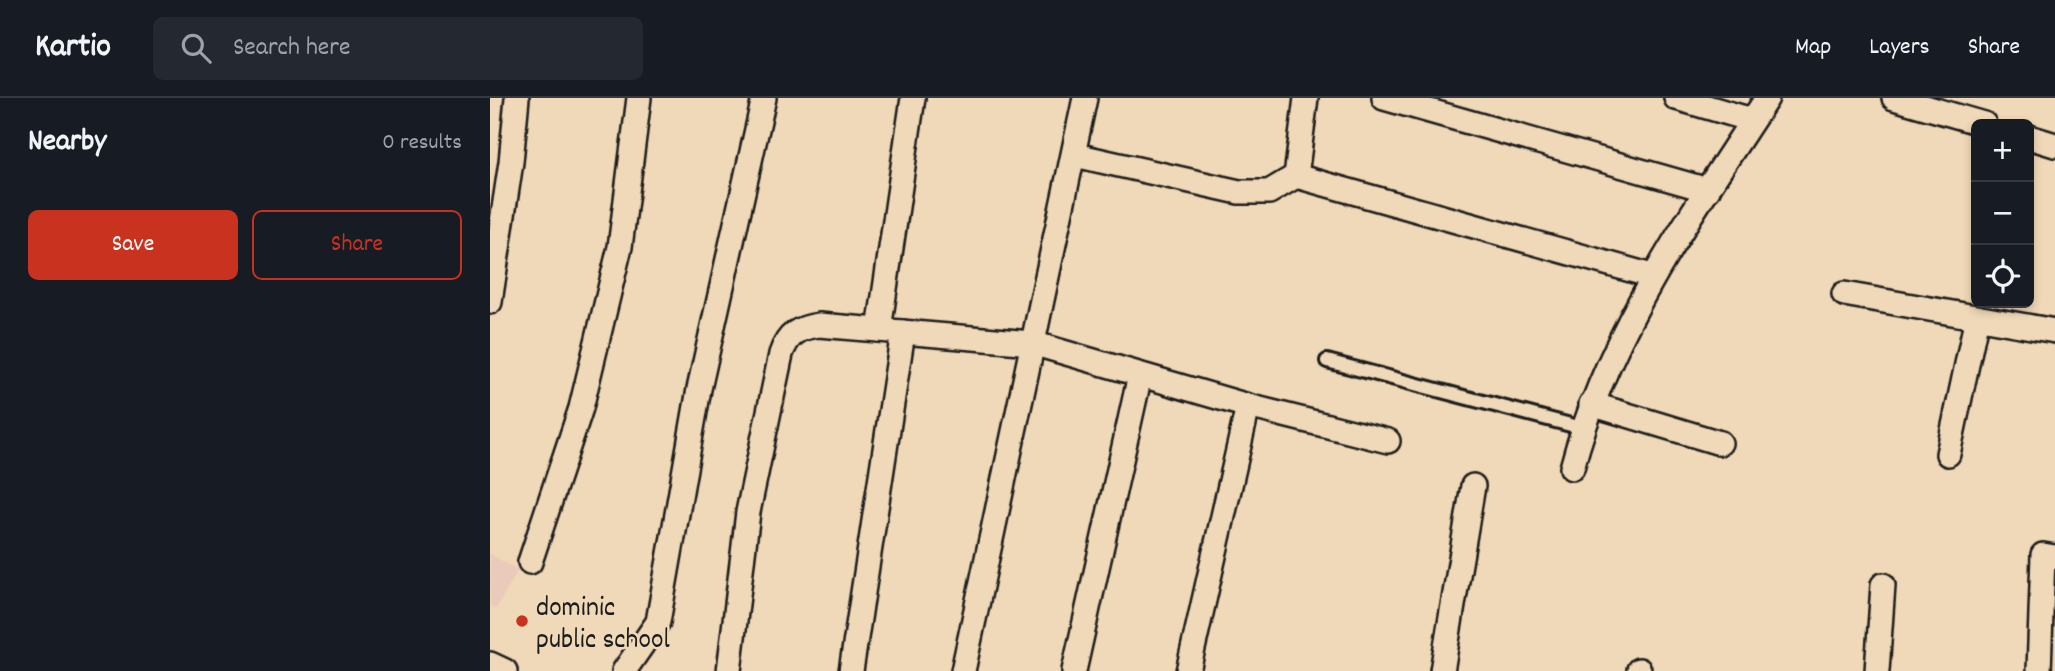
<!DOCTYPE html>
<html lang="en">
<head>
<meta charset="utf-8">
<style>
	:root { --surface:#171b24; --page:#242831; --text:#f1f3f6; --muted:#9ea1a6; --line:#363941; --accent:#c8321e }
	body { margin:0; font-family:Dekko,sans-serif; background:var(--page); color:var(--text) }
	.controls { position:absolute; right:21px; top:21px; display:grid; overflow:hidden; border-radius:10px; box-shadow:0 4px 10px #0003 }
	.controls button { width:63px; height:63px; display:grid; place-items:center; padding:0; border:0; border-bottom:2px solid var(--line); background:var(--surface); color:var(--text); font:35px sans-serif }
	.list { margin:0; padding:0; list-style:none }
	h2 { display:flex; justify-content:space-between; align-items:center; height:91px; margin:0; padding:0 28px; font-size:30px }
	h2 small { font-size:23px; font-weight:400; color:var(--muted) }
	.actions { display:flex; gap:14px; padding:21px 28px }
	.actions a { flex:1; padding:16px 0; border:2px solid var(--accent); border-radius:10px; text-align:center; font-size:24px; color:var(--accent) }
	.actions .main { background:var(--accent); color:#fff }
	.icon { flex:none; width:38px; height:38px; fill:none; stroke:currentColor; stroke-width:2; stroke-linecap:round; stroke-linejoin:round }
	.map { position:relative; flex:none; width:1565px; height:573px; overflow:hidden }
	header { display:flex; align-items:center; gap:42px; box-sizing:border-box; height:98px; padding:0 35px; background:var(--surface); border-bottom:2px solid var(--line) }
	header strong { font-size:33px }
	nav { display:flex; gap:38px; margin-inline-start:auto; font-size:24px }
	.search { width:490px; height:63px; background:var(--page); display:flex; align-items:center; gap:18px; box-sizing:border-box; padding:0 24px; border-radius:10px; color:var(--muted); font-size:26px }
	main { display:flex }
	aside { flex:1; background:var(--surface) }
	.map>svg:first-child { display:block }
	.built { fill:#e9cabb }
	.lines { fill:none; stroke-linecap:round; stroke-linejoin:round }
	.service-casing { stroke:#1c1c1c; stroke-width:18 }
	.minor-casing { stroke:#1c1c1c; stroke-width:28 }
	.service { stroke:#f0d9b8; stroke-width:12 }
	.minor { stroke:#f0d9b8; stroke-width:23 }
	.poi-dot { fill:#c8321e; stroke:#f0d9b8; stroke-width:2.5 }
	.labels { text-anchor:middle; stroke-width:5; stroke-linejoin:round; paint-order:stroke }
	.poi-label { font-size:28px; fill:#1c1c1c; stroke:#f0d9b8; text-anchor:start }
</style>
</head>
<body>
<header>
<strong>Kartio</strong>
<div class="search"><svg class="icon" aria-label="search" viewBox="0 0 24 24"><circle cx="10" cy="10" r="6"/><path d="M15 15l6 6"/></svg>Search here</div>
<nav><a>Map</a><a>Layers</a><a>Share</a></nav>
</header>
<main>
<aside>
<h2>Nearby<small>0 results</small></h2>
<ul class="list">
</ul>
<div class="actions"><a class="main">Save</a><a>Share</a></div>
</aside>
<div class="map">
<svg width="1565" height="573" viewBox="0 0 1565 573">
	<rect width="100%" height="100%" fill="#f0d9b8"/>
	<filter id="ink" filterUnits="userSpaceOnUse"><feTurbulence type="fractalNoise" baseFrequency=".0143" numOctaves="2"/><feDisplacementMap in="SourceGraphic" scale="14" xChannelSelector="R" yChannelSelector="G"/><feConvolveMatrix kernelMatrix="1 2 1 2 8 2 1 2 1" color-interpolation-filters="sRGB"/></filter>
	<g filter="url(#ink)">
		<path class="built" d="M 0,456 L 28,472 L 6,511 L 0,508 Z"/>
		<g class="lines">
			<defs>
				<path id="service" d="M 837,263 L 1092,330"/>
				<g id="minor">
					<path d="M 816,0 L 806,78 L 1162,178"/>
					<path d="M 894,0 L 1218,92"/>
					<path d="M 1186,0 L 1262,22"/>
					<path d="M 1404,0 L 1494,26"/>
					<path d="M 1539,39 L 1565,47"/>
					<path d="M 585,57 L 749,94 L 779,94 L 806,78"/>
					<path d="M 1354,196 L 1565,233"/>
					<path d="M 0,204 L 21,64 L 27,0"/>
					<path d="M 389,232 L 423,0"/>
					<path d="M 1101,306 L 1230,345"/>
					<path d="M 1458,356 L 1487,219"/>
					<path d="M 1082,370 C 1118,233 1201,117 1277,0"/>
					<path d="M 40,464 L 91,310 L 130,149 L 149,0"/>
					<path d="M 0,566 L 15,573"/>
					<path d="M 134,573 L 168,524 L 209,291 L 274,0"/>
					<path d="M 239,573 L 258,414 L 291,256 C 298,236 308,230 329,227 L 542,245 L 758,308 L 898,343"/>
					<path d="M 361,573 L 413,234"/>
					<path d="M 473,573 L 595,0"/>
					<path d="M 584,573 L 650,277"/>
					<path d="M 698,573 L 758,308"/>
					<path d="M 952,573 L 983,388"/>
					<path d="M 1149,573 L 1149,572"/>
					<path d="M 1387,573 L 1393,487"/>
					<path d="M 1549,573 L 1553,457 L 1565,459"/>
				</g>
			</defs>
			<use href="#service" class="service-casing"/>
			<use href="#minor" class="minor-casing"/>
			<use href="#service" class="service"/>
			<use href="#minor" class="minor"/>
		</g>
	</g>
	<circle class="poi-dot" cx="32" cy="523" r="7"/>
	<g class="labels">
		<g class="poi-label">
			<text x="46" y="517">dominic<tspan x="46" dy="32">public school</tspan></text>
		</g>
	</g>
</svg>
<div class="controls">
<button>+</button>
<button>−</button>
<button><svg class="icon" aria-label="locate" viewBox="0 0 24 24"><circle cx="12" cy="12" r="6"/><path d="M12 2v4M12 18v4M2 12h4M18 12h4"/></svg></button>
</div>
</div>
</main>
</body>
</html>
